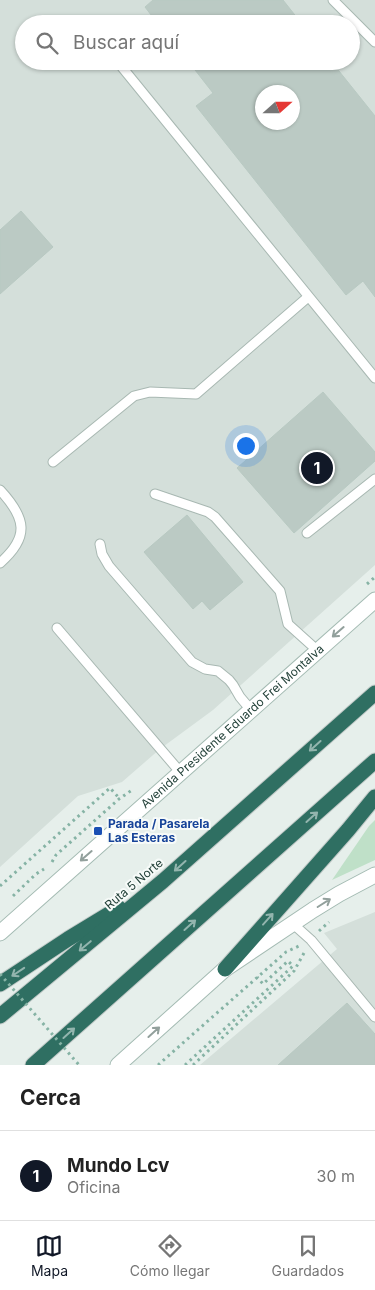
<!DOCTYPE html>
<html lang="es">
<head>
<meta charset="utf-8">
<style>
	:root { --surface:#fff; --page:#f2f2f2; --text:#222; --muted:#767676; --line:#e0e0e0; --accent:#111827 }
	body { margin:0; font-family:Inter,sans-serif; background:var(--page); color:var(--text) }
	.compass { position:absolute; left:255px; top:85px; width:45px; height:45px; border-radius:50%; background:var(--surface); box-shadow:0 1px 4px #0004; rotate:69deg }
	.you { position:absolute; left:245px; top:445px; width:18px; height:18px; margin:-12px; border:4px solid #fff; border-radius:50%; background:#1a73e8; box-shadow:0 0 0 8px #1a73e833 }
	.badge { display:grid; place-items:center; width:32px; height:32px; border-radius:50%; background:var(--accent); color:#fff; font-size:16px; font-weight:700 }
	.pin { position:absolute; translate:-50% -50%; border:2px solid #fff; box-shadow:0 1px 5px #0006 }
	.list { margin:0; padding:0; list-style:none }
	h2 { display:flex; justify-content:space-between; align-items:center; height:65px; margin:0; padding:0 20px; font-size:21px }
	h2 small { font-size:16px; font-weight:400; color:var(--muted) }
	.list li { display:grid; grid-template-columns:32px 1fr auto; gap:15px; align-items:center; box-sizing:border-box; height:90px; padding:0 20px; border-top:1px solid var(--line) }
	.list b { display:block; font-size:19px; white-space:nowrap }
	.list p { margin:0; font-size:16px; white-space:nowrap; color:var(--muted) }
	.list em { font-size:16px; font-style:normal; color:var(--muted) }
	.icon { flex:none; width:28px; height:28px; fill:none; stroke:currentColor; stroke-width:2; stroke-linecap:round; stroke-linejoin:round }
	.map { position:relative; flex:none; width:375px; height:1065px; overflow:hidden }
	.search { position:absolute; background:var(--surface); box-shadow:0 1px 4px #0004; left:15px; right:15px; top:15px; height:55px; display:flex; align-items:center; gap:12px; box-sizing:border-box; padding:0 18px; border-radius:28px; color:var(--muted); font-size:19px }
	.sheet { height:155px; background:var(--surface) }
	nav { display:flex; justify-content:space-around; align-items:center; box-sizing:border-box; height:70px; border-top:1px solid var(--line); background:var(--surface); font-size:14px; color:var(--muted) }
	nav a { display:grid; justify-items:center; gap:2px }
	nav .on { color:var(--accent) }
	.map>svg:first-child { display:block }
	.built { fill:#d4dfda; fill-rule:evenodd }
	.green { fill:#bfe0c8 }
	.building { fill:#bbcac4; stroke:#b8c9c2; fill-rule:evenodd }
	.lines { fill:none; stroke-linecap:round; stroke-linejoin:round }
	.service-casing { stroke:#a8b8b2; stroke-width:11 }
	.secondary-casing { stroke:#a4bbb3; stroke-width:17 }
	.motorway-casing { stroke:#c2cac8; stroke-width:17 }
	.path { stroke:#86b3a5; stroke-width:3; stroke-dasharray:2.5 4; stroke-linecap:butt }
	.service { stroke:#fff; stroke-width:9 }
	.secondary { stroke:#fff; stroke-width:15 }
	.motorway { stroke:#2f6f62; stroke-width:15 }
	.path-bridge { stroke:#86b3a5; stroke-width:3; stroke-dasharray:2.5 4; stroke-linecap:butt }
	.oneway { stroke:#92a09c }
	.oneway2 { stroke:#93b5ae }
	.transit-dot { fill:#1a4fb4; stroke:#f7fbf9; stroke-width:2 }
	.labels { text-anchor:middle; stroke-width:4; stroke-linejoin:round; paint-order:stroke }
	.street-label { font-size:12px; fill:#24423a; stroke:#f7fbf9 }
	.transit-label { font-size:12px; font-weight:bold; fill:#164399; stroke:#f7fbf9; text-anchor:start }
</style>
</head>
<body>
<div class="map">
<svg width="375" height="1065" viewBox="0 0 375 1065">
	<rect width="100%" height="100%" fill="#e6efeb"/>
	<g class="built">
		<path d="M 0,0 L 375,0 L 375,565 L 213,710 L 160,749 L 122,782 L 78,796 L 0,867 ZM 24,24 L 351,24 L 351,61 L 24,61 ZM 262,92 L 292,92 L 292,122 L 262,122 Z"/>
		<path d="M 375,912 L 375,1065 L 200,1065 L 337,949 L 324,933 Z"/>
	</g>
	<path class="green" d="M 375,820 L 375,860 L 332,880 L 369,826 Z"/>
	<g class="building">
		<path d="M 153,0 L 283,0 L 302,24 L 158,24 L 145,7 Z"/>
		<path d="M 188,61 L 331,61 L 375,116 L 375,297 L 363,281 L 346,295 L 196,106 L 213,93 ZM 262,92 L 292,92 L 292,122 L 262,122 Z"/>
		<path d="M 21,211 L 53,247 L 0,294 L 0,230 Z"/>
		<path d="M 323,392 L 375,452 L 375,461 L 294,533 L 237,468 Z"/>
		<path d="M 187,515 L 243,582 L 210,610 L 202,601 L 193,609 L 144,552 Z"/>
		<path d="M 347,1003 L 375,1034 L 375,1065 L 278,1065 Z"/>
	</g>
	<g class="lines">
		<defs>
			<g id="service">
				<path d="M 333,0 L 375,42"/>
				<path d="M 117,61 L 375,378"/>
				<path d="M 53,462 L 134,396 L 150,392 L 196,394 L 308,297"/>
				<path d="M 0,490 C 26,518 30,537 0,563"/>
				<path d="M 155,494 L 208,512 L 215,517 L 280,591 L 288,624 L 318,651"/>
				<path d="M 307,533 L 375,479"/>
				<path d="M 100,544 L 102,554 L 109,566 L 192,662 L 205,669 L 218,671 L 229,680 L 233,685 L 240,697 L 251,710"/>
				<path d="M 57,628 L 181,773"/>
				<path d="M 292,923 L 311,940 L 375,1017"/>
			</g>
			<g id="secondary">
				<path id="s1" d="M 0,933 L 375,600"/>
				<path d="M 118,1065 L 225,969 L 313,910 L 339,894 L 375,875"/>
			</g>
			<g id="motorway">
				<path d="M 225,969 L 348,830 L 375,797"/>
				<path d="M 0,984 L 68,939 L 119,908"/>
				<path d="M 0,1016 L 163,881 L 375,693"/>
				<path d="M 33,1065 L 375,761"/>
			</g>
		</defs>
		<use href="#service" class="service-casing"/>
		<use href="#secondary" class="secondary-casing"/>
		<use href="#motorway" class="motorway-casing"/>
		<g class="path">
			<path d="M 367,584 L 375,577"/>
			<path d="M 52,862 L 56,855 L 119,799 L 132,790"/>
			<path d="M 0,886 L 110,788 L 120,799"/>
			<path d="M 13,896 L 36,874 L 44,869"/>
			<path d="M 319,931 L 329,922"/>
			<path d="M 158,1065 L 286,952 L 299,946"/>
			<path d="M 185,1065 L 293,966 L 288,961 L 263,984 L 257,977"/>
			<path d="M 193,1065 L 294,971 L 304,953"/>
		</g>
		<use href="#service" class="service"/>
		<use href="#secondary" class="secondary"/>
		<use href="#motorway" class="motorway"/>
		<path class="path-bridge" d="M 0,974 L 79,1065"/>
	</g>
	<defs><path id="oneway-shaft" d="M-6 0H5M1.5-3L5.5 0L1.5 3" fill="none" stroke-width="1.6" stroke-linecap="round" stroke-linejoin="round" transform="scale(1.25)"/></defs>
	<g class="oneway">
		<use href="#oneway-shaft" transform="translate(338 632) rotate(139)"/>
		<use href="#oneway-shaft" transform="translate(86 856) rotate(139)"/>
		<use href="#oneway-shaft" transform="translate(324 903) rotate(-32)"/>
		<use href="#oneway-shaft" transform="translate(154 1032) rotate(-42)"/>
	</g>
	<g class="oneway2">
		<use href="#oneway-shaft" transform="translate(315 746) rotate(138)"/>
		<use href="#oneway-shaft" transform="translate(312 817) rotate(-42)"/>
		<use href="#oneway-shaft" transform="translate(180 866) rotate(138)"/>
		<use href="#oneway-shaft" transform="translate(268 919) rotate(-48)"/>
		<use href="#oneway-shaft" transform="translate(190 925) rotate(-42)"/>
		<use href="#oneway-shaft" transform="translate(85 946) rotate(140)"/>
		<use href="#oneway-shaft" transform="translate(18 972) rotate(146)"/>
		<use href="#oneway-shaft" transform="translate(69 1033) rotate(-42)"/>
	</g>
	<rect class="transit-dot" x="93" y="826" width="10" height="10" rx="2.5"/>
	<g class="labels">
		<g class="street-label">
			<text dy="4" stroke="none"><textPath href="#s1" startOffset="311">Avenida Presidente Eduardo Frei Montalva</textPath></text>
			<text transform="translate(134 884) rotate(-40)" y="4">Ruta 5 Norte</text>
		</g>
		<g class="transit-label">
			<text x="108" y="828">Parada / Pasarela<tspan x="108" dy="14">Las Esteras</tspan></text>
		</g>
	</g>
</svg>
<svg class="compass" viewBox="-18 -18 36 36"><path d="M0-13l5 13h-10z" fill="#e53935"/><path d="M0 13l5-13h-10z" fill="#767676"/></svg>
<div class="you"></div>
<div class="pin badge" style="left:317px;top:468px">1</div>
<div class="search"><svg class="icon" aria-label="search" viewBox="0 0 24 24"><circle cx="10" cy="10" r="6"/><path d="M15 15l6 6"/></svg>Buscar aquí</div>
</div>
<section class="sheet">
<h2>Cerca<small></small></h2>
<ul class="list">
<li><span class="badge">1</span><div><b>Mundo Lcv</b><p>Oficina</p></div><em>30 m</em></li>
</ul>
</section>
<nav>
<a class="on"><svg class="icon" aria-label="map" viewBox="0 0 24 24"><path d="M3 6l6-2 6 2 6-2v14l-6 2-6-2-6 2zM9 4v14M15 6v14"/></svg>Mapa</a>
<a><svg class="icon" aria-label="directions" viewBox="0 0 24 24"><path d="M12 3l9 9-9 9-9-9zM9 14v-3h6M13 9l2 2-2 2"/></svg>Cómo llegar</a>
<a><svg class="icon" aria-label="saved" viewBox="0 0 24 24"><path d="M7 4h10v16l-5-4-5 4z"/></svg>Guardados</a>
</nav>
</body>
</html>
